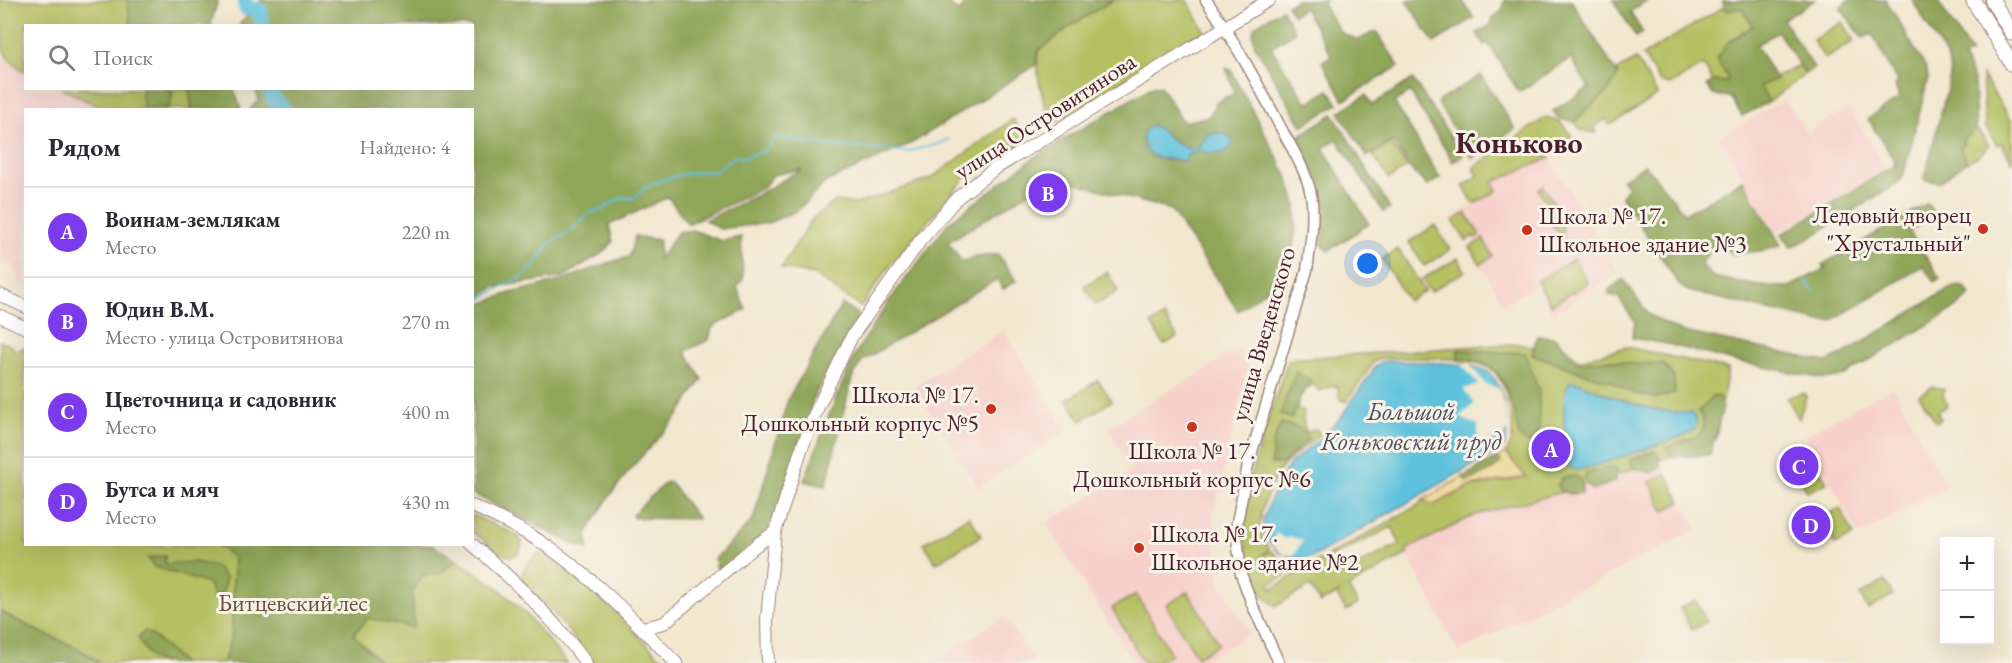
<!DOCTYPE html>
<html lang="ru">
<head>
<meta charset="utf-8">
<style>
	:root { --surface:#fff; --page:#f7f7f7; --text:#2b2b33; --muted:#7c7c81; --line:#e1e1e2; --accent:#7c3aed }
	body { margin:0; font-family:"EB Garamond",serif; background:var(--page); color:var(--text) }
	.controls { position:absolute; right:18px; bottom:18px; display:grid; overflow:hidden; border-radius:0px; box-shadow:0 6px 24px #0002 }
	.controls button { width:54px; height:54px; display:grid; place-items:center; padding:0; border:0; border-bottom:2px solid var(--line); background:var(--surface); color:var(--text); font:30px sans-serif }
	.you { position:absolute; left:1368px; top:264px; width:21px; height:21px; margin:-15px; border:4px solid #fff; border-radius:50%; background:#1a73e8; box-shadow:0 0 0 9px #1a73e833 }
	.badge { display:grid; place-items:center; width:39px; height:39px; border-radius:50%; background:var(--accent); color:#fff; font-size:20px; font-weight:700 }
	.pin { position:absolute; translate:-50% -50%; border:3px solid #fff; box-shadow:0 2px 6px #0006 }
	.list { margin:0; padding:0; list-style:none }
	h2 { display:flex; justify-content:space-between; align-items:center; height:78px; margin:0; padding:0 24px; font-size:26px }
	h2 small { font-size:20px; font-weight:400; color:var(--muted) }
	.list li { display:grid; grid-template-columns:39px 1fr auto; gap:18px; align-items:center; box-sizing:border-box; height:90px; padding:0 24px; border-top:2px solid var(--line) }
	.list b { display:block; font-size:22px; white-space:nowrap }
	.list p { margin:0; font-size:20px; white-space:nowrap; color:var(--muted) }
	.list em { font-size:20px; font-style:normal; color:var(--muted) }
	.icon { flex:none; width:33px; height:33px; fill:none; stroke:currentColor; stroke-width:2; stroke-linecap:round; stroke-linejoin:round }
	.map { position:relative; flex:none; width:2012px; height:663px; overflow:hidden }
	.search { position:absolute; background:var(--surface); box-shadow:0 6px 24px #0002; left:24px; top:24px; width:450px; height:66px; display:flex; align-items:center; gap:15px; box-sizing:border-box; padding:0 21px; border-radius:0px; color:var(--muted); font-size:22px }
	.panel { position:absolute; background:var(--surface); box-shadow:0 6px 24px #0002; left:24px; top:108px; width:450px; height:438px; border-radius:0px }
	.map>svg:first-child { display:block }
	.built { fill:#f7d0cb }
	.green { fill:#b4c062; stroke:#7f7046; stroke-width:1.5; fill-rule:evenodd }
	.forest { fill:#8fa658; stroke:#6c6242; stroke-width:1.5; fill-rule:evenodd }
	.sand { fill:#eeda9e; stroke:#9c7c64; stroke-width:1.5 }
	.water { fill:#5fc2dd; stroke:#547084; stroke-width:1.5 }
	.pier { fill:#f2e7cf }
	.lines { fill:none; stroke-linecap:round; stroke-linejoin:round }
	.stream { stroke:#5fc2dd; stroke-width:2 }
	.river { stroke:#5fc2dd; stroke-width:15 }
	.tertiary-casing { stroke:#9e837d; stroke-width:13 }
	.secondary-casing { stroke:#9e837d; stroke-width:14 }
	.primary-casing { stroke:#9e837d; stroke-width:16 }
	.tertiary { stroke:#fff; stroke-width:10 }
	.secondary { stroke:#fff; stroke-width:12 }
	.primary { stroke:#fff; stroke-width:14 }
	.poi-dot { fill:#c8321e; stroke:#f7f3e8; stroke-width:2 }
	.labels { text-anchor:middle; stroke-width:6; stroke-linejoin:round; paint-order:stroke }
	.street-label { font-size:24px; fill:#4a1f2b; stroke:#f7f3e8 }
	.poi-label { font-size:24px; fill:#4a1f2b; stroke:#f7f3e8; text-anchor:end }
	.park-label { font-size:24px; fill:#6a4f3c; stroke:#f7f3e8 }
	.water-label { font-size:26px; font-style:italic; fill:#505060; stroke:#f7f3e8 }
	.district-label { font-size:30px; font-weight:bold; fill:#4a1f2b; stroke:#f7f3e8 }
</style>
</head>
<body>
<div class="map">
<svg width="2012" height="663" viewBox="0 0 2012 663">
	<rect width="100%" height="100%" fill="#f7f3e8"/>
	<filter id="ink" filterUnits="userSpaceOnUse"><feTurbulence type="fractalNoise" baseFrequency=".0167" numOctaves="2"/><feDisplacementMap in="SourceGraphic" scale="12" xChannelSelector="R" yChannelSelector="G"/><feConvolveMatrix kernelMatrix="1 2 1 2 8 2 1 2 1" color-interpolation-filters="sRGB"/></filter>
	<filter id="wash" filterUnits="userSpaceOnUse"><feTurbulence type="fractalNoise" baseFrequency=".008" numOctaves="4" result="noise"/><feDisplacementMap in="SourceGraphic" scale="24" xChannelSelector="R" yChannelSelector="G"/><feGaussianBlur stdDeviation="1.35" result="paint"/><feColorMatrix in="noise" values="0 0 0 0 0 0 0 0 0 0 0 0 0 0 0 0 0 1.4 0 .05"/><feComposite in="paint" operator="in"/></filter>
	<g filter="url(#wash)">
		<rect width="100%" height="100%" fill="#f2e7cf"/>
		<g class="built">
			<path d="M 0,54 L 6,61 L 25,71 L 26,88 L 62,89 L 105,109 L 26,110 L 25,285 L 19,283 L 14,266 L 0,260 Z"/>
			<path d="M 1785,99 L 1807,133 L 1849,107 L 1886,168 L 1777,233 L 1719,137 Z"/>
			<path d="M 1550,158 L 1620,274 L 1553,313 L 1536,286 L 1504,304 L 1469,246 L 1475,242 L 1473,239 L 1467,243 L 1451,218 L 1497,191 L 1492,182 Z"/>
			<path d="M 1004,330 L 1067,431 L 978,488 L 914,386 Z"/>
			<path d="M 1238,348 L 1248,366 L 1213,516 L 1220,583 L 1251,633 L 1199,663 L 1134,663 L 1046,523 L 1134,470 L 1108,428 L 1184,382 L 1191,379 Z"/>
			<path d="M 1893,387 L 1947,487 L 1859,535 L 1805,435 Z"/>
			<path d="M 1661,460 L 1697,529 L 1458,652 L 1405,550 L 1475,515 L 1563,492 Z"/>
			<path d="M 1005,616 L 1036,663 L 930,663 L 962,643 Z"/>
		</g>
		<g class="green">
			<path d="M 0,0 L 127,0 L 131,25 L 26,26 L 25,71 C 10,63 0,55 3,34 L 0,26 Z"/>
			<path d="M 1113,0 L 1187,0 L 1205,32 L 1052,125 C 1043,102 1035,76 1038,51 L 1075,23 Z"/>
			<path d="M 1725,6 L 1727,11 L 1742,8 L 1753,26 L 1728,42 L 1729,78 L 1726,82 L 1713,81 L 1703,65 L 1670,85 L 1659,81 L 1643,55 Z"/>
			<path d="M 1842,22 L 1854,41 L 1825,59 L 1813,40 Z"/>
			<path d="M 1636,59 L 1658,95 L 1610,125 L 1606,119 L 1594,127 L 1597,132 L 1594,133 L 1581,130 L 1575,122 L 1587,109 L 1607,93 L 1618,75 L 1616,71 Z"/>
			<path d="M 1799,65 L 1805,74 L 1769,102 L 1759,86 Z"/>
			<path d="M 1982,75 L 2012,122 L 2012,162 L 2001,143 L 1997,145 L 1985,126 Z"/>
			<path d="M 62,89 L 141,89 L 144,109 L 105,109 Z"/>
			<path d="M 164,89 L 189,89 L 192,109 L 150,110 L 173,93 Z"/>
			<path d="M 1546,117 L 1561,123 L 1572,136 L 1548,153 L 1550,158 L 1493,182 L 1497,191 L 1474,204 L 1463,186 L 1478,176 L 1474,167 Z"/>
			<path d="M 1013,119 L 1026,140 L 964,179 L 891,264 L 861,307 L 814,275 L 781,268 L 812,219 L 836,201 L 857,204 L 930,179 Z"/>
			<path d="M 1976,129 L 1989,145 L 1979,156 L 1966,162 L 1959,148 L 1964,144 L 1962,141 Z"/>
			<path d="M 1391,143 L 1407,167 L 1389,179 L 1373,155 Z"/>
			<path d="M 1543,186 L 1565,221 L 1562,227 L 1564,237 L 1562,238 L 1553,225 L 1557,219 L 1538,189 Z"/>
			<path d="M 1466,213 L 1480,235 L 1475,238 L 1473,236 L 1466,241 L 1453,221 Z"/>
			<path d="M 1435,225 L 1450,250 L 1424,266 L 1409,242 Z"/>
			<path d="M 1483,239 L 1493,256 L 1480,264 L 1470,247 Z"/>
			<path d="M 1398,249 L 1425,291 L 1408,301 L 1382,259 Z"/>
			<path d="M 1458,258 L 1465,271 L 1430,292 L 1422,279 Z"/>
			<path d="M 1574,259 L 1588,283 L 1551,305 L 1537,281 Z"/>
			<path d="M 1107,272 L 1118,291 L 1096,305 L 1084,286 Z"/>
			<path d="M 1164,316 L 1177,337 L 1164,345 L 1151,324 Z"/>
			<path d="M 0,341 L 11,346 L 16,351 L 25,347 L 26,544 L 218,545 L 234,558 L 232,636 L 223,663 L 100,663 C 81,648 64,642 42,633 C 28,626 14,619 0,611 ZM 165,556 L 164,564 L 172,564 L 226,578 L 209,584 L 178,574 L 148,558 Z"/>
			<path d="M 1523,344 L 1575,361 L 1627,347 L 1728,369 L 1716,439 L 1661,460 L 1563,492 L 1475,515 L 1406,550 L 1408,554 L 1348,587 L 1358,604 L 1346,611 L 1337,595 L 1340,592 L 1320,603 L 1310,586 L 1276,606 C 1272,602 1266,599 1262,594 C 1258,590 1256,583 1254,578 C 1226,516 1269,421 1288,359 L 1479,346 ZM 1382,358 C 1409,359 1472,354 1492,370 C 1502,378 1507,396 1510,408 C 1513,422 1515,441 1506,453 L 1526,477 L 1470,487 L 1434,505 L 1423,500 L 1420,504 C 1371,533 1320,558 1272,589 L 1270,585 L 1295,568 L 1289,564 L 1287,566 L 1284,565 L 1283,561 L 1271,551 L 1260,557 L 1269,549 C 1267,545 1263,541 1262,537 C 1255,516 1271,480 1285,464 C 1296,453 1309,443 1320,433 L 1316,429 L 1307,432 C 1303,425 1302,419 1304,411 L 1297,409 C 1298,398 1305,389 1314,384 L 1319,391 L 1337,385 L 1340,399 L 1346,402 L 1375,360 ZM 1571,381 L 1580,383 C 1615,399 1651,413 1691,413 L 1680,437 L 1583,469 L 1567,460 C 1566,435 1558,402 1571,381 ZM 1392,527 L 1400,544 L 1334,577 L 1325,560 Z"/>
			<path d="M 1098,380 L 1112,401 L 1081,421 L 1067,400 Z"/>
			<path d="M 1933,387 L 1944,389 L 1943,396 L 1948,405 L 1937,412 L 1941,419 L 1936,422 L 1919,395 Z"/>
			<path d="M 1801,393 L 1805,394 L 1806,397 L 1799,419 L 1787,398 Z"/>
			<path d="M 1817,464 L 1827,483 L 1807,492 L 1797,474 Z"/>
			<path d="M 1666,474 L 1681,502 L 1664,511 L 1650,482 Z"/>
			<path d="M 1840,508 L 1854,535 L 1835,545 L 1821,518 Z"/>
			<path d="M 472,515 L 516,534 L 522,541 L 520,551 L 512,557 C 497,555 486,539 473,533 Z"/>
			<path d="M 969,516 L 981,536 L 936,563 L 924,543 Z"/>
			<path d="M 537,554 L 546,554 L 605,602 L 666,663 L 594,663 L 549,607 L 521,581 L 523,570 Z"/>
			<path d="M 457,560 L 496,586 L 524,612 L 567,663 L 382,663 L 353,635 L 368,618 L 412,591 L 424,575 L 440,573 Z"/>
			<path d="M 1885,581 L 1893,595 L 1868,609 L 1860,595 Z"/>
			<path d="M 1188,592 L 1219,644 L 1197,657 L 1166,605 Z"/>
			<path d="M 1136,594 L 1171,654 L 1155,663 L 1144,663 L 1112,608 Z"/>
			<path d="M 1696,600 L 1707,622 L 1692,630 L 1680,608 Z"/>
		</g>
		<g class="forest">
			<path d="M 127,0 L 218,0 L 211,23 L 212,25 L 131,26 Z"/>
			<path d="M 261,0 L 941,0 L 960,12 L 968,0 L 1113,0 L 1075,23 L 1038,51 L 1036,65 L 914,142 L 826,182 L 798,210 L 768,223 L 720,229 L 705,220 L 754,197 L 802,169 L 773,175 L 763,188 L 688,224 L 668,197 L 609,225 L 613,242 L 601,254 L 563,277 L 495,287 L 473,302 L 472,110 L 250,109 L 259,100 L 255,89 L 472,88 L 472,26 L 239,25 Z"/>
			<path d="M 1296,0 L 1326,0 L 1322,3 L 1341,33 L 1358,40 L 1376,31 L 1399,66 L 1344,100 L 1322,62 L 1331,55 L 1304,8 L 1293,15 L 1287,5 Z"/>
			<path d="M 1406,0 L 1462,0 L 1474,18 L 1434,43 Z"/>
			<path d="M 1504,0 L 1571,0 L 1618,75 L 1607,93 L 1587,109 L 1575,122 L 1559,119 L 1553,111 L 1589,88 L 1571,58 L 1519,92 L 1488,43 L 1484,45 L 1477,33 L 1491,25 L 1491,19 C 1499,14 1504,11 1504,0 Z"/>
			<path d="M 1613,0 L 1648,0 L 1630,12 L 1643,33 L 1636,37 Z"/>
			<path d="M 1815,0 L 1783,20 L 1814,68 L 1805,74 L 1778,32 L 1756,45 L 1776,79 L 1760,86 L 1769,102 L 1742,116 L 1730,97 L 1713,95 L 1707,85 L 1713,81 L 1726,82 L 1728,78 L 1716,59 L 1728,42 L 1753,26 L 1742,8 L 1727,11 L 1722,1 Z"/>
			<path d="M 1848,0 L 1886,0 L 1927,70 L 1928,79 L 1903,177 L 1898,183 L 1808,239 L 1791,247 L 1782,234 L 1895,165 L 1893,158 L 1868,119 L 1899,98 L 1895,85 L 1898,83 L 1872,34 L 1863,38 L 1840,8 Z"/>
			<path d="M 1912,0 L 1937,0 L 1971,53 L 1963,57 L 1974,80 L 1976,129 L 1962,141 L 1964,144 L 1960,148 L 1965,156 L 1966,162 L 1940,182 L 1924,180 L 1950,77 L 1948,59 Z"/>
			<path d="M 1282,9 L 1295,32 L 1271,47 L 1307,103 L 1329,90 L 1338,104 L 1302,126 L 1255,46 L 1253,34 L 1255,26 Z"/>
			<path d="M 1226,68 L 1231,70 L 1287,176 L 1296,203 L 1296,229 L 1291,257 L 1281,279 L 1238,311 L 1171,210 L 1077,183 L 1049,180 L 948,242 L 962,262 L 971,258 L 998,254 L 1016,281 L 1003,289 L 997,279 L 862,361 L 852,378 L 826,486 L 804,481 L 831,410 L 855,354 L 889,301 L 948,223 L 1036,156 L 1155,85 L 1161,87 L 1183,122 L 1210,116 L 1216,102 L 1235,93 ZM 1152,125 C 1165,133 1175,142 1188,149 L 1199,146 L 1208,134 L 1218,133 L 1227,135 L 1232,140 L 1209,153 L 1198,150 L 1179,159 L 1163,160 L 1142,139 Z"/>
			<path d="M 1481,75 L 1515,129 L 1472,158 L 1437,102 Z"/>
			<path d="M 1413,79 L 1463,156 L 1453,162 L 1410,92 L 1394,102 L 1440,178 L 1427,186 L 1409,167 L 1393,141 L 1367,157 L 1339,112 L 1366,95 L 1372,105 Z"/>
			<path d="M 141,89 L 164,89 L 173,93 L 169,108 L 154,107 L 150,109 L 144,109 Z"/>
			<path d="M 189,89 L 234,89 L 241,109 L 192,109 Z"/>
			<path d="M 1333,114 L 1390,208 L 1383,212 L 1337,139 L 1323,148 L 1369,224 L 1328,251 L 1322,244 L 1324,202 L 1297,137 Z"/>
			<path d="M 1645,165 L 1685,214 L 1743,180 L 1781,245 L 1767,250 L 1733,254 L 1716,242 L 1701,264 L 1713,277 L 1759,286 L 1789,287 L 1825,269 L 1822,265 L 1928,203 L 1935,215 L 1909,231 L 1940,278 L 1934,282 L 1923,266 L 1831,321 L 1821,322 L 1688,291 L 1680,286 L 1621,196 L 1628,186 L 1622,179 Z"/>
			<path d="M 692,230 L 722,241 L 741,237 L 743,279 L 737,287 L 746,310 L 712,327 L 709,340 L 685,351 L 702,379 L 678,416 L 633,466 L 609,497 L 587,532 L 588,549 L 571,543 L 473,494 L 473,307 L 507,294 L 560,281 L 611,262 L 629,257 L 635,236 L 659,240 L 659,259 L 678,232 Z"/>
			<path d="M 1623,279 L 1648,314 L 1679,331 L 1826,362 L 1842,355 L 1953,286 L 1965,287 L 1970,295 L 1956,308 L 1843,376 L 1824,379 L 1734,361 L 1667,344 L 1632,338 L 1635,322 L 1619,298 L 1608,294 L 1609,290 Z"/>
			<path d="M 842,304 L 859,315 L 814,397 L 773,526 L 719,570 L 716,567 L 715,559 L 753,520 L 788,399 Z"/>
			<path d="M 1537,336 L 1554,337 L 1580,362 L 1609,360 L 1635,364 L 1663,363 L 1674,377 L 1675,393 L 1655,398 L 1632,393 L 1610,381 L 1580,372 L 1532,354 Z"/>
			<path d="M 1458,350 L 1525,353 L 1539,391 L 1539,443 C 1515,446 1518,429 1515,412 C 1513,401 1502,377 1494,370 C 1487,362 1468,362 1458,360 Z"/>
			<path d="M 1296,372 L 1311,381 L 1301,394 L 1292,419 L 1280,414 Z"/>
			<path d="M 1719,396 L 1723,408 L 1710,455 L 1674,457 L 1666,448 L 1699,435 L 1704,427 L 1702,417 L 1698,412 L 1712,397 Z"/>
			<path d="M 1281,423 L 1299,428 L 1309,438 L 1282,464 L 1271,464 L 1273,442 Z"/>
			<path d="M 1655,451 L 1659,456 L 1661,468 L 1651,473 L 1634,468 L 1629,460 Z"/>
			<path d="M 1498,457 L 1501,462 L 1493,470 L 1467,482 L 1463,477 Z"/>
			<path d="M 1611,466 L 1618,470 L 1614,482 L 1592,490 L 1586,482 L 1585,474 Z"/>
			<path d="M 1575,476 L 1582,481 L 1582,493 L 1571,494 L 1560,491 L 1557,485 L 1563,477 Z"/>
			<path d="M 666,482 L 670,482 L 698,519 L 633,518 L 632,515 Z"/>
			<path d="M 218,545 L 432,545 L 457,560 L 440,573 L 424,575 L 412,590 L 414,628 L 368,618 L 353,635 L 382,663 L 223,663 L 232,636 L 234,558 Z"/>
			<path d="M 165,556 L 165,564 L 195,562 L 215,566 L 226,578 L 222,594 L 214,598 L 209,584 L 153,566 L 148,558 Z"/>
			<path d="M 0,611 C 14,619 28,626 42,633 C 64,642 81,648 100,663 L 0,663 Z"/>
			<path d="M 145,631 C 161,640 169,652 183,663 C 155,663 151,663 138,638 Z"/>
		</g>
		<path class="sand" d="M 1506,453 L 1526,477 L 1470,486 L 1434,505 L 1423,500 L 1463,477 L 1467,482 L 1493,470 L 1501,462 L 1498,457 Z"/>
		<g class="water">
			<path d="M 1152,125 L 1165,133 L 1172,141 L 1188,149 L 1199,146 L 1208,134 L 1218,133 L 1227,135 L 1232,140 L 1232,146 L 1227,151 L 1218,153 L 1209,153 L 1198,150 L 1188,154 L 1184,161 C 1170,157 1145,163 1143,141 C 1142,132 1146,129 1152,125 Z"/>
			<path d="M 1387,361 C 1408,362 1476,361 1489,373 C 1498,380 1502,395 1505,406 C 1508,420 1509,434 1503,448 L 1313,557 L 1294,559 L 1277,551 L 1265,537 L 1263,520 L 1276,486 L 1290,464 L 1324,435 L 1340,418 L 1376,366 L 1381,362 Z"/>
			<path d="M 1571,381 L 1580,383 C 1615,399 1651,413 1691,413 L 1696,419 L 1697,424 L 1694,430 L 1680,437 L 1595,466 L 1574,470 L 1569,466 L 1567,460 C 1566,442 1558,393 1571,381 Z"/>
		</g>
		<g class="pier">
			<path d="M 1462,365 L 1470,365 L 1486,385 L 1499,388 L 1507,415 L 1508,430 L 1500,438 L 1478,445 L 1478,425 L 1459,417 L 1474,404 L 1463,389 L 1479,385 Z"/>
			<path d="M 1276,533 L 1285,539 L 1291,537 L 1303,540 L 1294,555 L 1285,555 L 1274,547 L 1272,544 Z"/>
		</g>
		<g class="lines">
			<g class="stream">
				<path d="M 1806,281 L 1814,292"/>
				<path d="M 472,304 L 502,287 L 519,279 L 536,264 L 550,243 L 571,231 L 590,212 L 602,210 L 613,202 L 623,198 L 635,198 C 646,180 693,170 714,172 L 735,156 L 743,158 L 766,150 L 776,137 L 812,144 L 907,152 L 938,144 L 949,139"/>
			</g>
			<g class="river">
				<path d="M 244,0 L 246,8 L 260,10 L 262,26"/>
				<path d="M 272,88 L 272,98 L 285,110"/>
			</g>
		</g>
	</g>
	<g filter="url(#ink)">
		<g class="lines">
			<defs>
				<path id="tertiary" d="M 1206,0 C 1235,41 1259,86 1282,130 C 1294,152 1310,177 1312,202 C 1314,224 1310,248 1307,270 L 1248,465 L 1236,528 L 1241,574 L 1252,604 L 1279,663"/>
				<g id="secondary">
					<path d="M 0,295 L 26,307"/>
					<path d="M 0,316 L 26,328"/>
					<path d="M 472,506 C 495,516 517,527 538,540 C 590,574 633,619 676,663"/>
					<path d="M 472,544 C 514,580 554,619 586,663"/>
					<path d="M 642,628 L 664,623 L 755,546 L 775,532"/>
					<path d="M 768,663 L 767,620 L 775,532 L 801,450 L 818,407 L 852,336 L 920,241 L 957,198 L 993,170 L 1269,0"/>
				</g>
				<g id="primary">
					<path d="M 1973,0 L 2012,64"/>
					<path d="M 1992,0 L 2012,33"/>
				</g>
			</defs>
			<use href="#tertiary" class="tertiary-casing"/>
			<use href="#secondary" class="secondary-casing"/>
			<use href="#primary" class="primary-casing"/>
			<use href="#tertiary" class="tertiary"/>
			<use href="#secondary" class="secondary"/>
			<use href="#primary" class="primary"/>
		</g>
	</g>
	<g class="poi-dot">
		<circle cx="1983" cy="229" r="6"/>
		<circle cx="1527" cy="230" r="6"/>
		<circle cx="991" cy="409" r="6"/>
		<circle cx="1192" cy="427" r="6"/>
		<circle cx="1139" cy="548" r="6"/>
	</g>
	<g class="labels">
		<g class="street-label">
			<text transform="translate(1045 116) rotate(-33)" y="8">улица Островитянова</text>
			<text transform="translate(1263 334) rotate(-74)" y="8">улица Введенского</text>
		</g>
		<g class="poi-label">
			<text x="1971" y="223">Ледовый дворец<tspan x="1971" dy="28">"Хрустальный"</tspan></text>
			<text x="1539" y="224" text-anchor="start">Школа № 17.<tspan x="1539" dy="28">Школьное здание №3</tspan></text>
			<text x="979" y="403">Школа № 17.<tspan x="979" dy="28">Дошкольный корпус №5</tspan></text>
			<text x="1192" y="459" text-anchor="middle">Школа № 17.<tspan x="1192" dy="28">Дошкольный корпус №6</tspan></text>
			<text x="1151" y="542" text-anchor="start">Школа № 17.<tspan x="1151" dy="28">Школьное здание №2</tspan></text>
		</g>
		<g class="park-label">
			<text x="293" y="611">Битцевский лес</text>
		</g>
		<g class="water-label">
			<text x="1411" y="420">Большой<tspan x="1411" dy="30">Коньковский пруд</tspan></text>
		</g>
		<g class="district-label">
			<text x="1519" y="153">Коньково</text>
		</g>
	</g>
</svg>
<div class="controls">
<button>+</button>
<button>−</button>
</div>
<div class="you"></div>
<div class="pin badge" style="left:1551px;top:449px">A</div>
<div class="pin badge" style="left:1048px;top:193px">B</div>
<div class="pin badge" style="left:1799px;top:466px">C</div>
<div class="pin badge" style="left:1811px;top:525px">D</div>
<div class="search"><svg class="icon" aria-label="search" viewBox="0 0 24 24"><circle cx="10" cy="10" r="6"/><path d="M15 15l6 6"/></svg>Поиск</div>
<section class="panel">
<h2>Рядом<small>Найдено: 4</small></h2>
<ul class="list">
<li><span class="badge">A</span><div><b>Воинам-землякам</b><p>Место</p></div><em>220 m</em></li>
<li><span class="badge">B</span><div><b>Юдин В.М.</b><p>Место · улица Островитянова</p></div><em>270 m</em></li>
<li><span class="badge">C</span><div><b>Цветочница и садовник</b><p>Место</p></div><em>400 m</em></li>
<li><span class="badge">D</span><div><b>Бутса и мяч</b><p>Место</p></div><em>430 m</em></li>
</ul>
</section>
</div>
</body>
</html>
